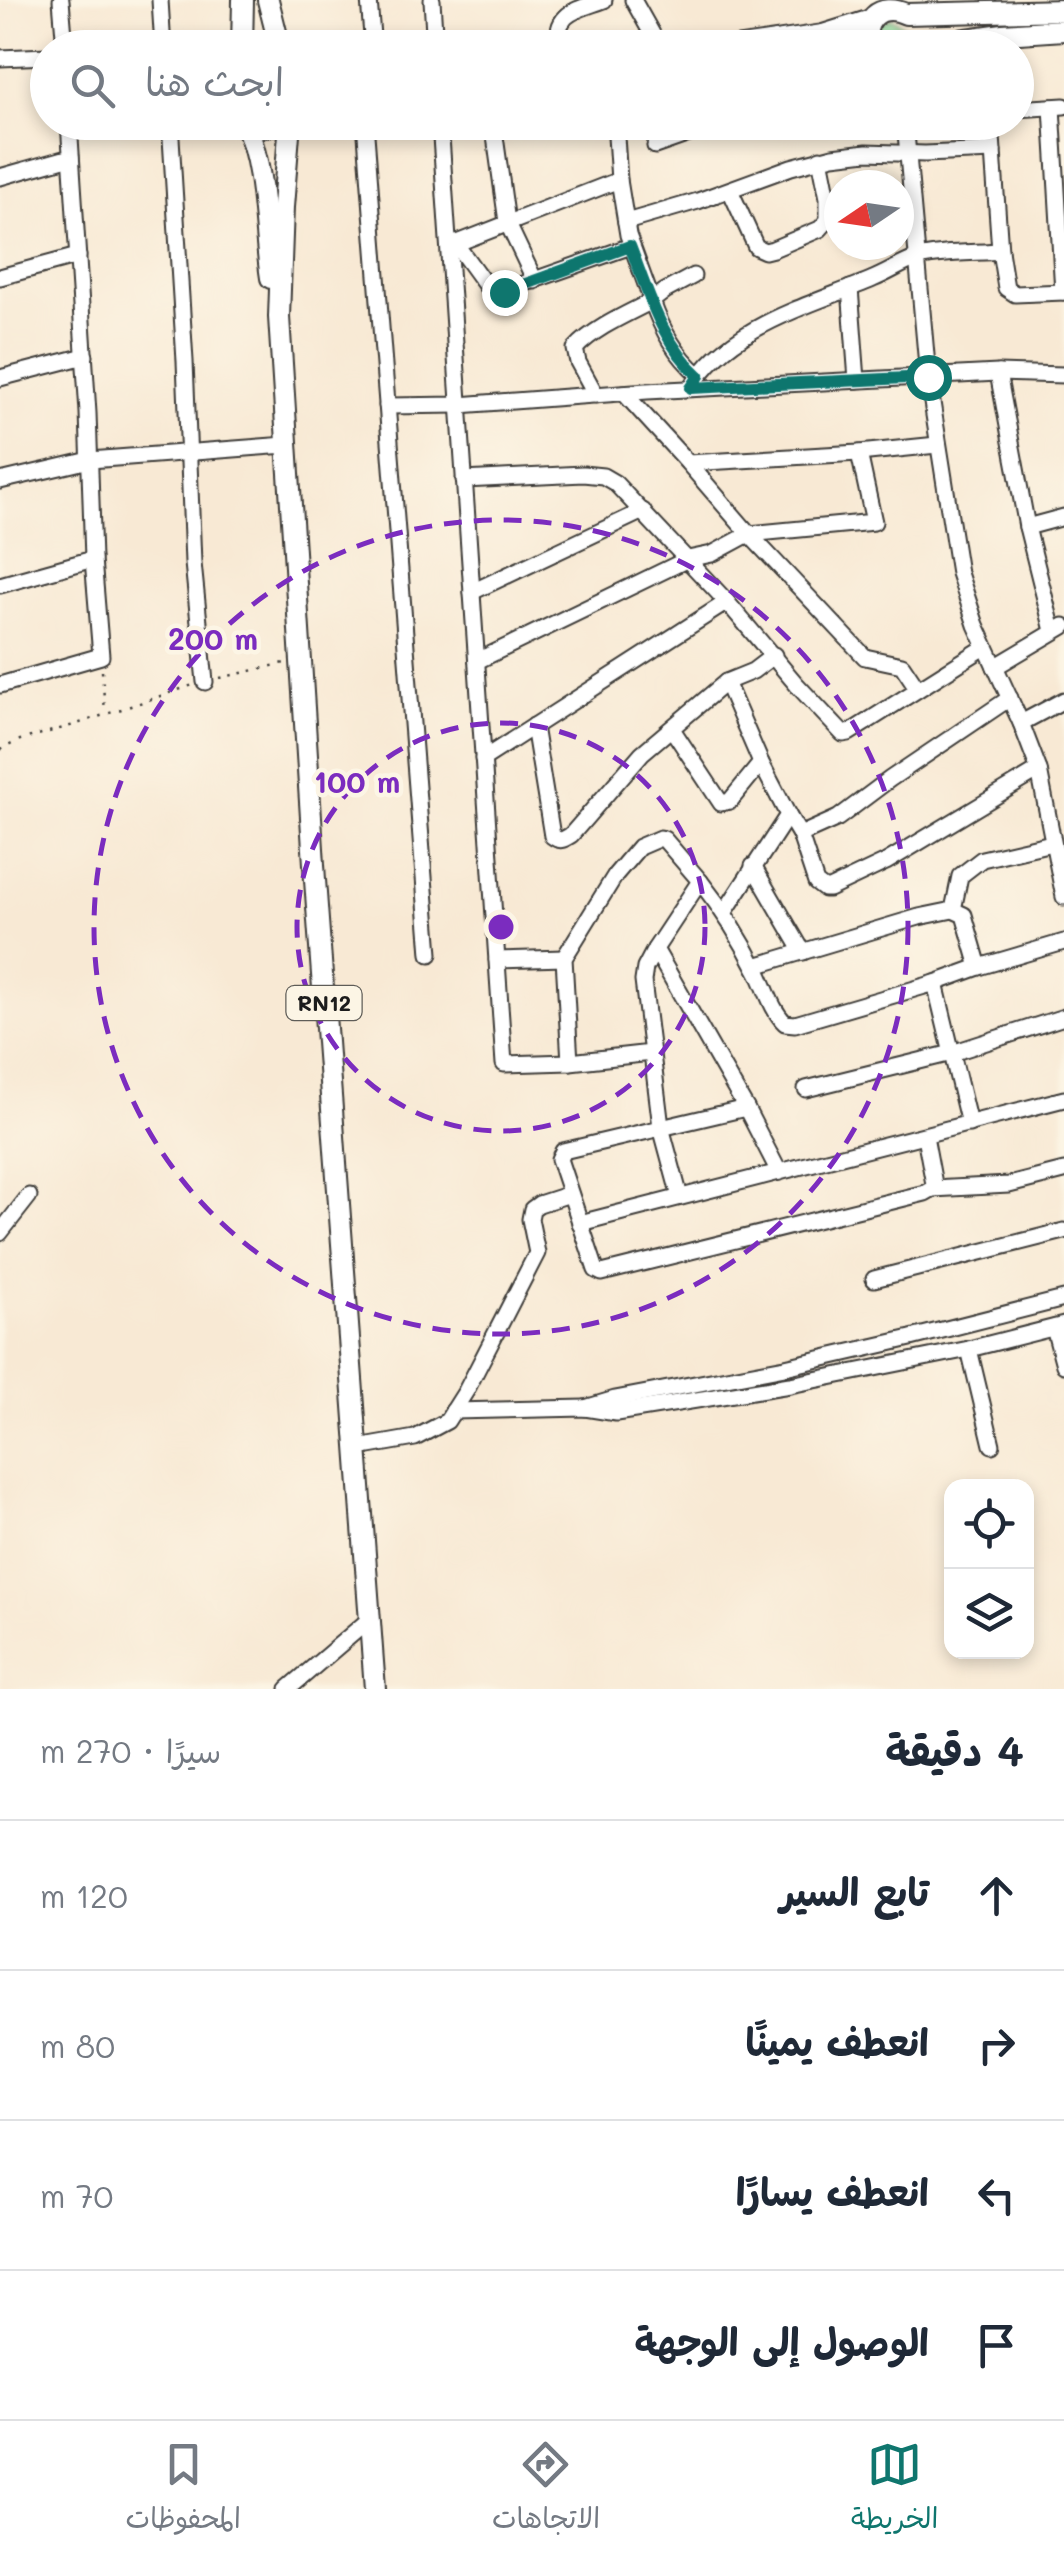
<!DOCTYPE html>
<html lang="ar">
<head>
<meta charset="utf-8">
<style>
	:root { --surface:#fff; --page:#f2f2f3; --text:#1f2937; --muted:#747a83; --line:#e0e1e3; --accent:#0f766e }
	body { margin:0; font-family:Mali,"Playpen Sans Arabic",sans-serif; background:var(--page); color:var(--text); direction:rtl }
	.controls { position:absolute; right:30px; bottom:30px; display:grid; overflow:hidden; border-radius:20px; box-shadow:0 5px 15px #0003 }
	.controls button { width:90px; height:90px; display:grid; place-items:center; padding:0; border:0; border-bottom:2px solid var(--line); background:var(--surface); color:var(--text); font:50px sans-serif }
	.compass { position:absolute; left:824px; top:170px; width:90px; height:90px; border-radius:50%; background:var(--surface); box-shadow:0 5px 15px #0003; rotate:257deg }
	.stop { position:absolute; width:30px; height:30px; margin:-22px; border:8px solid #0f766e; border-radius:50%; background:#fff }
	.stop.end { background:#0f766e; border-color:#fff; box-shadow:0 2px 10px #0008 }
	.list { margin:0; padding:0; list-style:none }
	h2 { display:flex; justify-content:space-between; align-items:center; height:130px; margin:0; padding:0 40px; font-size:42px }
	h2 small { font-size:32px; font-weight:400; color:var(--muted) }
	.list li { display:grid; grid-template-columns:65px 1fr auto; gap:30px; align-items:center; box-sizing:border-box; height:150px; padding:0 40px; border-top:2px solid var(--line) }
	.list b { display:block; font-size:38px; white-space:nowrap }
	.list em { font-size:32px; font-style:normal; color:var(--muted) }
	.icon { flex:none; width:55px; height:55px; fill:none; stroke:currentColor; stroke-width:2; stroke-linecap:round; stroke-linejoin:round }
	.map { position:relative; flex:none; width:1064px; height:1689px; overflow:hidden; direction:ltr }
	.search { position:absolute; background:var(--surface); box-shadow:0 5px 15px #0003; left:30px; right:30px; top:30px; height:110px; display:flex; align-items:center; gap:25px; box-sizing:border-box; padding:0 35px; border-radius:55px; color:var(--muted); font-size:38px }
	.sheet { height:730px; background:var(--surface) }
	nav { display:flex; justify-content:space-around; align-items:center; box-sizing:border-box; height:140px; border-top:2px solid var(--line); background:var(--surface); font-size:28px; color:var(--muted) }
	nav a { display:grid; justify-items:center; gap:5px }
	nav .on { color:var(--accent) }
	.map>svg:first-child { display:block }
	.park { fill:url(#park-crowns); stroke:#517959; stroke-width:2.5 }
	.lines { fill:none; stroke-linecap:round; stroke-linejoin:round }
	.minor-casing { stroke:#3d3b38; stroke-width:19 }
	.major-casing { stroke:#3d3b38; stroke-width:24 }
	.path { stroke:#3d3b38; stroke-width:2.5; stroke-dasharray:2.5 8; stroke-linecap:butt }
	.minor { stroke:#fff; stroke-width:15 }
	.major { stroke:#fff; stroke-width:20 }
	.route { stroke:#0f766e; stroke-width:12 }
	.ring { fill:none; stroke:#7b2cbf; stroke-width:5; stroke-dasharray:18 12 }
	.labels { text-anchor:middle; stroke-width:9; stroke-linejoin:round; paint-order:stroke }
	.shield { fill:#fcf5e5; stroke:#5f5d58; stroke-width:2.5 }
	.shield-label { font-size:22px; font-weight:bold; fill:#1c1c1c }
	.centre { fill:#7b2cbf; stroke:#fcf5e5; stroke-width:5 }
	.ring-label { font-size:30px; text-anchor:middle; font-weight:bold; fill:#7b2cbf; stroke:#fcf5e5; stroke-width:9; stroke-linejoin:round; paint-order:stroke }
</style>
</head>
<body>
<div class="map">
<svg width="1064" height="1689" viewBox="0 0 1064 1689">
	<defs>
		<pattern id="park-crowns" width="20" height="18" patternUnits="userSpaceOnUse" patternTransform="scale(2.5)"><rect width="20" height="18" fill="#86d696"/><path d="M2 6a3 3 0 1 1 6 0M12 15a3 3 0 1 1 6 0" fill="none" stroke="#73b781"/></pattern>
	</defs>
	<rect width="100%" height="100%" fill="#fcf5e5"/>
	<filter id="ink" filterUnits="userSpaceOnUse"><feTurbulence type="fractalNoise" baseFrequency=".01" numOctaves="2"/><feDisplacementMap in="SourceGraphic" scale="20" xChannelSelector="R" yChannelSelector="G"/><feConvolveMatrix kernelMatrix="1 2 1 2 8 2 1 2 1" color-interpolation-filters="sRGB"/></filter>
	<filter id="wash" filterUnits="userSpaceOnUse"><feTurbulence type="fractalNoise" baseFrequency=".0048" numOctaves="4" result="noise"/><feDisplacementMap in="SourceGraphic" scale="40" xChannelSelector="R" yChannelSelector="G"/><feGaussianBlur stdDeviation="2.25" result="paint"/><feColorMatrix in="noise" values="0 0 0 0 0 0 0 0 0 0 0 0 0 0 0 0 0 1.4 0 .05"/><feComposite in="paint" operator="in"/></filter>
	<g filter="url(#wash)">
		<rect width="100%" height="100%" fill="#f8e9d4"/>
		<path class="park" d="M 891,18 C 905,24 913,34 901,47 L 880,47 L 877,44 L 876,27 L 880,22 Z"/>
	</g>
	<g filter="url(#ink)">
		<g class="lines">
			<defs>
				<g id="minor">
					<path d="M 61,0 L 65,48"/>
					<path d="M 160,0 L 163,48"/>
					<path d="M 369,0 L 373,48"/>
					<path d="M 432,0 L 435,48"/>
					<path d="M 633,0 L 660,48"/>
					<path d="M 559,48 C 553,12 577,10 604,0"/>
					<path d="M 0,58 L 48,56"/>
					<path d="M 1052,107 L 1063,292"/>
					<path d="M 1016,109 L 1064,106"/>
					<path d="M 170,122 L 185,361 L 193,563 L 205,682"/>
					<path d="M 365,122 L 430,954"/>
					<path d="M 440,122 L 504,1064 L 570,1062 L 651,1053"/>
					<path d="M 493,122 L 507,222 L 535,281"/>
					<path d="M 905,122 L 928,377 L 959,573 L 976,625 L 1021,723 L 1039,770 L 1064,897"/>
					<path d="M 991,122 L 1000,251 L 1006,288 L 1015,294 L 1064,292"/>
					<path d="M 655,146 L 723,122"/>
					<path d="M 0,177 L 71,157"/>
					<path d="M 730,190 L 756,247 L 765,251 L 773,249 L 820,229 L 828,220 L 828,198 L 820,158"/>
					<path d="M 626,222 L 698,201 L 791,167 L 833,156 L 867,152 L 925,154 L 993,151"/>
					<path d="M 455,243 L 487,287 L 500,292 L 631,246"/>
					<path d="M 450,246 L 619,180"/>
					<path d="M 693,276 L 665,291 L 652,301 C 662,330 675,354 699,375"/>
					<path d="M 0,277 L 78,256"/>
					<path d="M 850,288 L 857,380"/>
					<path d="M 998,373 L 1027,527"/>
					<path d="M 0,378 L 85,356"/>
					<path d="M 691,388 C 729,325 810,306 873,279 C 888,273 901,264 915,259 C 936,252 977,253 1000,251"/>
					<path d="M 624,393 L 688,463 L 749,534 L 865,657 L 902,665 L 918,689"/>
					<path d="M 596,395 L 578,362 L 575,349 C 594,328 627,314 652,301 L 628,235 L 619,180 L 615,122"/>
					<path d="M 387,406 L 459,405 L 647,391 L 998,373 L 1064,375"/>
					<path d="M 688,463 L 859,453 L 937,445"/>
					<path d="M 464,480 L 583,474 L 603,476 L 615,483 L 727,602 L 797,685 L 843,734 L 849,733 L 985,647"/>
					<path d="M 0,481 L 90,460 L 286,445"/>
					<path d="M 0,585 L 93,559"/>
					<path d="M 472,592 L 643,511"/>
					<path d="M 1053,631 L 1027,527 L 1064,517"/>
					<path d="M 477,661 L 688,559 L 712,554 L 749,534 L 874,522 L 859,453"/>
					<path d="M 995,667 L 1064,626"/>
					<path d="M 0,685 L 101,656 L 93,559 L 88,413 L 69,122"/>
					<path d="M 1021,723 L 1064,700"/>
					<path d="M 534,726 L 552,836 C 560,842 563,840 571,835 L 642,753 L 726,682 L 753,671 L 774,655"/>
					<path d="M 672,729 L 721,803 L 730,801 L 761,763"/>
					<path d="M 483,759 L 727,602"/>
					<path d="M 788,815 L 800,835 L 816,883 L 824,889 L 829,889 L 886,862 L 1039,770"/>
					<path d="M 800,835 L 838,818 L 890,779 L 1010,698"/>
					<path d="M 753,866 L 803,952"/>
					<path d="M 700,881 C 723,910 743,942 759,974 C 767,991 772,1010 785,1023 L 795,1024 L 935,983 L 979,967 L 964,915 L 953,910 L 919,917 L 755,966"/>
					<path d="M 953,910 L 960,876 L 982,859 L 1052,843"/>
					<path d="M 724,913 L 788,815 L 761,763 L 726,682"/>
					<path d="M 497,960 L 564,958"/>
					<path d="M 979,967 L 1064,942"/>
					<path d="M 935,983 L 969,1124"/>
					<path d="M 570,1062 L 564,958 L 616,874 L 639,847 L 660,838 L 664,839 L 700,881 L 655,949"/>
					<path d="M 806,1089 L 952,1053 L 1064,1017"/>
					<path d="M 779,1172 L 746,1108 L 563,1151 L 559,1159 L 596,1270 L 602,1273 L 925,1193 L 932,1189 L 934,1184 L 925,1136"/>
					<path d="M 932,1189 L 1009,1185 L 1064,1171"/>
					<path d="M 680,1197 L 661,1127 L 643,981 L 645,968 L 655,949 L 746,1108"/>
					<path d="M 580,1223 L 1064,1099"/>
					<path d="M 0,1233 L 29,1196"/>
					<path d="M 874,1279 L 1064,1231"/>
					<path d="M 1054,1328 L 1064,1365"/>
					<path d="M 969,1349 L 992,1445"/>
					<path d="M 585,1408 L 615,1399 L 785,1367 L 911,1338 L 1064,1299"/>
					<path d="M 453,1411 L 585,1408 L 616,1413 L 790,1385 L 969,1349 L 1064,1325"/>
					<path d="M 358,1448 L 415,1438 L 447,1421 L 466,1391 L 537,1253 L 530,1219 L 532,1209 L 539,1204 L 570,1194"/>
					<path d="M 288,1689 L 371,1618"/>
				</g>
				<g id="major">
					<path d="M 268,0 L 280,48"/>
					<path d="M 915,46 L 1003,34 L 1064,30"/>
					<path d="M 242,48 L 243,0"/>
					<path d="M 734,48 L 823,35 L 871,20"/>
					<path d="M 869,48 C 860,20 880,2 906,14 L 1064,10"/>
					<path d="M 244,122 L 261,128 L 283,122"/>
					<path d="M 290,122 L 283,207 L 279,317 L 315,880 L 375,1689"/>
					<path d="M 245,123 C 266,171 263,227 271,278"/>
				</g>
			</defs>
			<use href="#minor" class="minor-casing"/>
			<use href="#major" class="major-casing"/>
			<g class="path">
				<path d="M 102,671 L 105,712"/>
				<path d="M 220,678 L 285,663"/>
				<path d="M 0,750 L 20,740 L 74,725 L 193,685"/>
			</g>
			<use href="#minor" class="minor"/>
			<use href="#major" class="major"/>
		</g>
	</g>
	<g class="lines" filter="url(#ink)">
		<path class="route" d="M 504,292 L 630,246 C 648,292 661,342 699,376 L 691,388 L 928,377"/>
	</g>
	<g class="ring">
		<circle cx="501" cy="927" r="204"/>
		<circle cx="501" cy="927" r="407"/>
	</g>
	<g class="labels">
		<rect class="shield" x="286.5" y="986" width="75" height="34" rx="8"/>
		<g class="shield-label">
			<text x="324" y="1011">RN12</text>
		</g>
	</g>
	<circle cx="501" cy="927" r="15" class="centre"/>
	<g class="ring-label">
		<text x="213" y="650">200 m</text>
		<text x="357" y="793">100 m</text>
	</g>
</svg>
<div class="controls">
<button><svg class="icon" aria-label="locate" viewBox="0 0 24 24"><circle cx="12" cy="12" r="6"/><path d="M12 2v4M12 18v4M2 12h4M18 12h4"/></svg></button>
<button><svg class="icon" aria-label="layers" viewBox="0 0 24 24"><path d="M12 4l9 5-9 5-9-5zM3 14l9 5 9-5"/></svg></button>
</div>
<svg class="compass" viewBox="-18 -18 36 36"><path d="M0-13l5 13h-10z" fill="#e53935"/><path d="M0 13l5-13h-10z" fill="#747a83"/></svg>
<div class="stop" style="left:928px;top:377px"></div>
<div class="stop end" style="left:504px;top:292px"></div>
<div class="search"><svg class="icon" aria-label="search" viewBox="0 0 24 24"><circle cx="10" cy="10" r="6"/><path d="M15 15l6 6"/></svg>ابحث هنا</div>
</div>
<section class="sheet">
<h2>4 دقيقة<small>سيرًا · 270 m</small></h2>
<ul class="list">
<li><svg class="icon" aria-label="ahead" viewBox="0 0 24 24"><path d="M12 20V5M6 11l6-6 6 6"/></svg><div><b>تابع السير</b></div><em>120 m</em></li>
<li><svg class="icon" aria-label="right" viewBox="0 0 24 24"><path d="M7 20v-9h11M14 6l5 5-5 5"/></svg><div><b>انعطف يمينًا</b></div><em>80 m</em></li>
<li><svg class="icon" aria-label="left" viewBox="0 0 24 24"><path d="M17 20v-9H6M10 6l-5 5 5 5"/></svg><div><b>انعطف يسارًا</b></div><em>70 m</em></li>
<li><svg class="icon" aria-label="arrive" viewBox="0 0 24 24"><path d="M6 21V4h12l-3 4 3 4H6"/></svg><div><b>الوصول إلى الوجهة</b></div></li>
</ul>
</section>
<nav>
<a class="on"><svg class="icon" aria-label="map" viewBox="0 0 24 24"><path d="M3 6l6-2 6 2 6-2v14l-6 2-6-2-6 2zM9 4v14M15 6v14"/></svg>الخريطة</a>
<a><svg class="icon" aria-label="directions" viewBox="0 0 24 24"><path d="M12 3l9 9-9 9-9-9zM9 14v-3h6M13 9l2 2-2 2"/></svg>الاتجاهات</a>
<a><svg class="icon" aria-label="saved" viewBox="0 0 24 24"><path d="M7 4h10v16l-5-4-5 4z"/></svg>المحفوظات</a>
</nav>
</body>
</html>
